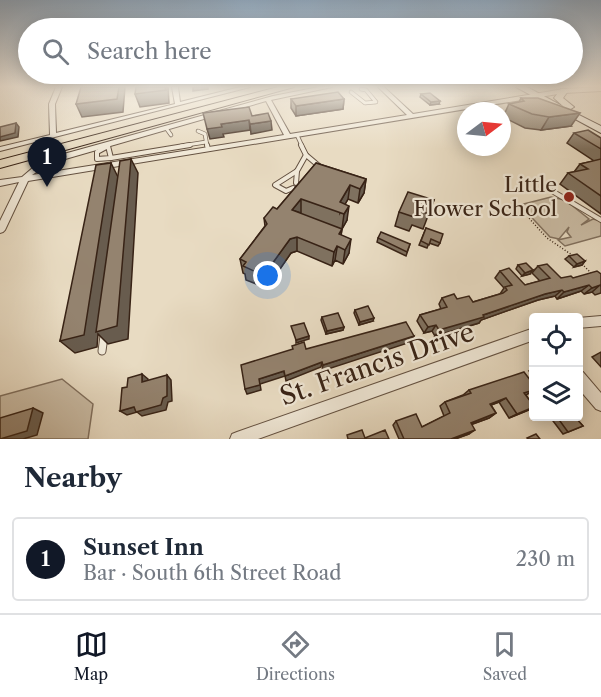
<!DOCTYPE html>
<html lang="en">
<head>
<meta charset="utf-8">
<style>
	:root { --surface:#fff; --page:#f6f6f7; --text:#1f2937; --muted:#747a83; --line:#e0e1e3; --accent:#111827 }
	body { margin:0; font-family:"Libre Caslon Text",serif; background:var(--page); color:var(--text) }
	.controls { position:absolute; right:18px; bottom:18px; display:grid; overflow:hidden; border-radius:6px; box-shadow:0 3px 15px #0003 }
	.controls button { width:54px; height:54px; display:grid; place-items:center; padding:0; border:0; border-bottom:2px solid var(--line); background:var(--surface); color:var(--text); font:30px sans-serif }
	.compass { position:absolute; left:457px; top:102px; width:54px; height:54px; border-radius:50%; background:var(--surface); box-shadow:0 3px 15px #0003; rotate:74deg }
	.you { position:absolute; left:268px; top:276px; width:21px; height:21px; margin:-15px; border:4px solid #fff; border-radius:50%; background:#1a73e8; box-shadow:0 0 0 9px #1a73e833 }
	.badge { display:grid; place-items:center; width:39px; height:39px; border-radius:50%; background:var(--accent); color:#fff; font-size:20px; font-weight:700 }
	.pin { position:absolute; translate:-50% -50px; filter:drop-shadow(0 2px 3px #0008) }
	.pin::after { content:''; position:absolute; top:32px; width:21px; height:18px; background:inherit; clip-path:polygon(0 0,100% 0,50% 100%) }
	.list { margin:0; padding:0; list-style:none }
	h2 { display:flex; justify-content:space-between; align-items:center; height:78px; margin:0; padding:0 24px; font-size:26px }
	h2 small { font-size:20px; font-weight:400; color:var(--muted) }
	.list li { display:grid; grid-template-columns:39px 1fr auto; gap:18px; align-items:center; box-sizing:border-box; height:84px; margin:0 12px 12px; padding:0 12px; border:2px solid var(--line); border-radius:6px }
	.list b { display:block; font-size:22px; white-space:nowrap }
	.list p { margin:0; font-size:20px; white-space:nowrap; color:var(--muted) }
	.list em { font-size:20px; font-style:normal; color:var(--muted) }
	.icon { flex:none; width:33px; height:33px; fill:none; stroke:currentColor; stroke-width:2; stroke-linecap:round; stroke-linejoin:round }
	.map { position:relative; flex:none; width:601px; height:439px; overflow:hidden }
	.search { position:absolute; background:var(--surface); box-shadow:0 3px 15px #0003; left:18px; right:18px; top:18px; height:66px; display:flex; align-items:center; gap:15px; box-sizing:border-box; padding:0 21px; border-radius:33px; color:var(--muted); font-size:22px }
	.sheet { height:174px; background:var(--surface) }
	nav { display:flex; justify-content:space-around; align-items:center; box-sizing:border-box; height:84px; border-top:2px solid var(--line); background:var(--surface); font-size:16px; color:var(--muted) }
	nav a { display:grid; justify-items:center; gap:3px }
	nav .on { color:var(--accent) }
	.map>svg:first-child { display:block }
	.green { fill:#cabca5; stroke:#81705e; stroke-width:1.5 }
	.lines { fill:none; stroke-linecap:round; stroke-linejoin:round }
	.lane-far2-casing { stroke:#645141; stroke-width:4.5 }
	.lane-far1-casing { stroke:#645141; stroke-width:6 }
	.lane-casing { stroke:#645141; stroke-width:9 }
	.street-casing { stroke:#645141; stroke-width:2 }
	.secondary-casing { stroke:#382316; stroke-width:2 }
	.primary-casing { stroke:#382316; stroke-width:2 }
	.path { stroke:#382316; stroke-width:1.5; stroke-dasharray:1 2; stroke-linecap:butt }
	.lane-far2 { stroke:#f0e8d7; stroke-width:3 }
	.lane-far1 { stroke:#f0e8d7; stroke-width:4 }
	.lane { stroke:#f0e8d7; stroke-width:7 }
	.street { fill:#f0e8d7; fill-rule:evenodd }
	.secondary { fill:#f0e8d7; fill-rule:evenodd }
	.primary { fill:#e8dbc2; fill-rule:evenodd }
	.wall { fill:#7f715f; stroke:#382316; stroke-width:1.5 }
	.shaded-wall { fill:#685c4e; stroke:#382316; stroke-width:1.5 }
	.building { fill:#94836f; stroke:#382316; stroke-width:1.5 }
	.poi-dot { fill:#8f2418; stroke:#f0e8d7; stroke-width:2 }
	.labels { text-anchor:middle; stroke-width:4.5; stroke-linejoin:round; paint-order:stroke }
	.poi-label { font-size:21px; fill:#382316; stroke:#f0e8d7; text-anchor:end }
	.near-street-label { font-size:26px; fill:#382316; stroke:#f0e8d7 }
</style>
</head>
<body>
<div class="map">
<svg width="601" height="439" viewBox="0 0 601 439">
	<rect width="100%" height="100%" fill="#e8dbc2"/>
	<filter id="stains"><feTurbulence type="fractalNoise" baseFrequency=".00333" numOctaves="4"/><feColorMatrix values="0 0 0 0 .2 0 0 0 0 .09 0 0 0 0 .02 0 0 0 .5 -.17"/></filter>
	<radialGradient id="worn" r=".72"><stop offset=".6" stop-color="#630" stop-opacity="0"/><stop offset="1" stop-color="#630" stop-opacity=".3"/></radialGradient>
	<g class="green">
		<path d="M 551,197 L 565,200 L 589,219 L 581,225 L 593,219 L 601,221 L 601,236 L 565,246 L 558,240 L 571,237 L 567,232 L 569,227 L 559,239 L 550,237 L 520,205 Z"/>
		<path d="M 62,379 L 93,404 L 88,439 L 0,439 L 0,396 Z"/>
	</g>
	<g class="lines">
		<defs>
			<g id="lane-far2">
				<path d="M 351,92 L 365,103 L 376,102 L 366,90 L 361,89"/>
				<path d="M 166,128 L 171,135"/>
				<path d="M 198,131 L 205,134 L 207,146"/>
				<path d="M 297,135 L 302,146"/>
				<path d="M 181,146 L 206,142"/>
			</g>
			<g id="lane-far1">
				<path d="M 207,145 L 208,149"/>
				<path d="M 301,145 L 306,155 L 319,166"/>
				<path d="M 108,146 L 111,158 L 97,159 L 97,152 Z"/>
				<path d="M 111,158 L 190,145"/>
				<path d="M 296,183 L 297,171"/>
				<path d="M 293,188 L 286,191 L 275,185 L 297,171 L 306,155"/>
				<path d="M 552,191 L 601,220"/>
			</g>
			<path id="lane" d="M 102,351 L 104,336"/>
			<g id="street">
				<path d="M 56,87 L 62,87 L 55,104 L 56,133 L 175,104 L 172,87 L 178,87 L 180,102 L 240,87 L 250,87 L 0,151 L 0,147 L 50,135 L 49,104 Z"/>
				<path d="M 319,87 L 332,87 L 271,100 L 290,134 L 407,115 L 378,87 L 384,87 L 413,114 L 564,89 L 601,87 L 601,91 L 564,93 L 28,181 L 5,230 L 3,232 L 0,233 L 0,221 L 19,182 L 0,186 L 0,180 L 22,177 L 42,160 L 273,96 ZM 266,101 L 284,135 L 32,175 L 48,164 Z"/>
				<path d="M 601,316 L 601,326 L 578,328 L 578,318 Z"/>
				<path d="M 534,328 L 534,340 L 258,439 L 230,439 L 232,434 L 237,432 Z"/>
				<path d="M 578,371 L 583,372 L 601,393 L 601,411 L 596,409 L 578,388 Z"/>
			</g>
			<path id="secondary" d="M 516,87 L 527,87 L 564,107 L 554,98 L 561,89 L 567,89 L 568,91 L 563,98 L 574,107 L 569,110 L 601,126 L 601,133 Z"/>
			<path id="primary" d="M 278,87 L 294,87 L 0,168 L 0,160 Z"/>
		</defs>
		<use href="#lane-far2" class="lane-far2-casing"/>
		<use href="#lane-far1" class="lane-far1-casing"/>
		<use href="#lane" class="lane-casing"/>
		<use href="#street" class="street-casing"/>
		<use href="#secondary" class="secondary-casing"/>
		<use href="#primary" class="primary-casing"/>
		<g class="path">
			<path d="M 517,205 L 547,238 L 572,255"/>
			<path d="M 582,264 L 591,273"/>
		</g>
		<use href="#lane-far2" class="lane-far2"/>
		<use href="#lane-far1" class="lane-far1"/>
		<use href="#lane" class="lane"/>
		<use href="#street" class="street"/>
		<use href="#secondary" class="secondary"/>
		<use href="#primary" class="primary"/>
	</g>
	<g class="wall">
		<path d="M 421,94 L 439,104 L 430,105 L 420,97 Z"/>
		<path d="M 521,98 L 571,126 L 541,130 L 525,128 L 503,117 L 509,104 L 519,102 Z"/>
		<path d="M 291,99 L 344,99 L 343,109 L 296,116 L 291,108 Z"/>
		<path d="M 574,133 L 601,138 L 601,214 L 560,184 L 568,173 L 574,172 L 580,164 L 594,161 L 567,143 Z"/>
		<path d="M 316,163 L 366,179 L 364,193 L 358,203 L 348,199 L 345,204 L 347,220 L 342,229 L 341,235 L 349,253 L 343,264 L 335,260 L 332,266 L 297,251 L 291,253 L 271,282 L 263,279 L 259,285 L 246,280 L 245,274 L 243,273 L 240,259 L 265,226 L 264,218 L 277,209 Z"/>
		<path d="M 434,200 L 423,229 L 412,225 L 409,231 L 395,226 L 399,212 Z"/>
		<path d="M 426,228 L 440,243 L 438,246 L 429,243 L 427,248 L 419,245 Z"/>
		<path d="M 378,238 L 410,244 L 406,256 L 377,242 Z"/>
		<path d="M 569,256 L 585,261 L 582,265 L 574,267 L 565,259 Z"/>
		<path d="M 518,265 L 530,274 L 522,276 L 516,269 Z"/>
		<path d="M 538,266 L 561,278 L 573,278 L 601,274 L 601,293 L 595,295 L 592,292 L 584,294 L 581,291 L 557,299 L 555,296 L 538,300 L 481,320 L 479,323 L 435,336 L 432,331 L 424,333 L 417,321 L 420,315 L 441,309 L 439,304 L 442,298 L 473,302 L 500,294 L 504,288 L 495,278 L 500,271 L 525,285 L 540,281 L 532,273 Z"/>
		<path d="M 355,310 L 373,321 L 359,325 L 354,313 Z"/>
		<path d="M 322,317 L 344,327 L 343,330 L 326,334 L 321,320 Z"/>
		<path d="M 601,352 L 601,367 L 592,357 Z"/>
		<path d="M 534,368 L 534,376 L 529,371 Z"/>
		<path d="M 534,385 L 534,390 L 526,395 L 534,408 L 509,418 L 499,402 L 491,405 L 496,413 L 489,418 L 472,424 L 469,434 L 455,439 L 399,439 L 393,425 L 396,421 L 422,427 L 444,416 L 440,406 L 445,402 L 463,395 L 469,390 Z"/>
		<path d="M 550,417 L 575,417 L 583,426 L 563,434 Z"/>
	</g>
	<g class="shaded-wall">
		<path d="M 119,87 L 125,87 L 123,112 L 82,117 L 76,104 Z"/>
		<path d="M 165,87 L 168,87 L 169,103 L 140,107 L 135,94 Z"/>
		<path d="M 193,87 L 208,87 L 208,89 L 193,91 Z"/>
		<path d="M 344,99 L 343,109 L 296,116 L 296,106 Z"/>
		<path d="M 440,101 L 439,104 L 430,105 L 431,102 Z"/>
		<path d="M 580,113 L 571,126 L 541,130 L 549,117 Z"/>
		<path d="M 249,120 L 250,130 L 223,134 L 224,137 L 210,139 L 207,129 L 221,124 Z"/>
		<path d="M 271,121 L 272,130 L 251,134 L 250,124 Z"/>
		<path d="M 16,123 L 19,127 L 18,137 L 0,141 L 0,137 Z"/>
		<path d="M 131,159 L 138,173 L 128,339 L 108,344 L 98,334 L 97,347 L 75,353 L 60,341 L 111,163 L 118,177 Z"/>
		<path d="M 366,179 L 364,193 L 358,203 L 360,189 Z"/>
		<path d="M 350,185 L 348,199 L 340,213 L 340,202 Z"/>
		<path d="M 301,199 L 301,213 L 292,210 Z"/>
		<path d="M 349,206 L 347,220 L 342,229 L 344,214 Z"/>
		<path d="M 342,229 L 340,243 L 337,248 L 335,260 L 332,266 L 334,252 L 339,234 Z"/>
		<path d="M 297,237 L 297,251 L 291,253 L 271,282 L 269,268 L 290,239 Z"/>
		<path d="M 351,239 L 349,253 L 343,264 L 345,250 Z"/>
		<path d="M 585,261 L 582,265 L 574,267 L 577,264 Z"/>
		<path d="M 261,265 L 263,279 L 259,285 L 256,272 Z"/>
		<path d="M 533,270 L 530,274 L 522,276 L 525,273 Z"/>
		<path d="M 589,285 L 581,291 L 557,299 L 564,292 Z"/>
		<path d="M 600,285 L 592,292 L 584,294 L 592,288 Z"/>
		<path d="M 562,290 L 555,296 L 538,300 L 481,320 L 479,323 L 435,336 L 439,330 L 545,294 Z"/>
		<path d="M 374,318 L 373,321 L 359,325 L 360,322 Z"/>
		<path d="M 436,325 L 432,331 L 424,333 L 428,327 Z"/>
		<path d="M 344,327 L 343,330 L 326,334 L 327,331 Z"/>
		<path d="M 309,336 L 309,339 L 296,343 L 296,340 Z"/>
		<path d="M 414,336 L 411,342 L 322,371 L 323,365 Z"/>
		<path d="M 322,362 L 321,367 L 286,381 L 285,376 Z"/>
		<path d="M 284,371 L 285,376 L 260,384 L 261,390 L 247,394 L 245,389 L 259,379 Z"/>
		<path d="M 142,374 L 148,379 L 147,387 L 142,382 Z"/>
		<path d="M 167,375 L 171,380 L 172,401 L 168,402 L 166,410 L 142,416 L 137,412 L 127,415 L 120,411 L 163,398 Z"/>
		<path d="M 506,398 L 499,402 L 483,408 L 490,404 Z"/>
		<path d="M 534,407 L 526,411 L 509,418 L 517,414 Z"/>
		<path d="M 33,408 L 43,413 L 37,435 L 23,439 L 0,439 Z"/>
		<path d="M 496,413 L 489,418 L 465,427 L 471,423 Z"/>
		<path d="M 475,430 L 469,434 L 455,439 L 451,439 Z"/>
	</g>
	<g class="building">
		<path d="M 81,87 L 119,87 L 117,99 L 76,104 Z"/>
		<path d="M 136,87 L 165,87 L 166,90 L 135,94 Z"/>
		<path d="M 338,92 L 344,99 L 296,106 L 291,99 Z"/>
		<path d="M 430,93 L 440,101 L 431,102 L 421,94 Z"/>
		<path d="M 521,98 L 538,98 L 580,113 L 549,117 L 532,114 L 509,104 L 524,101 Z"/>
		<path d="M 249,107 L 252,116 L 268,113 L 271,121 L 250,124 L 249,120 L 221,124 L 222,127 L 207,129 L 203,113 Z"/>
		<path d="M 16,123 L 15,133 L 0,137 L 0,127 Z"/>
		<path d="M 588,130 L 601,138 L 601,149 L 574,133 Z"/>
		<path d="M 131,159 L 117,326 L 96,332 L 120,161 Z"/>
		<path d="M 601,159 L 601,196 L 568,173 L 588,169 L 580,164 Z"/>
		<path d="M 111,163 L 84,335 L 60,341 L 96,165 Z"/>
		<path d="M 316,163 L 366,179 L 360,189 L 350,185 L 340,202 L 349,206 L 344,214 L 301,199 L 292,210 L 342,229 L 339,234 L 351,239 L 345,250 L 337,246 L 334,252 L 297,237 L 290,239 L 269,268 L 261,265 L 256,272 L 243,266 L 246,262 L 240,259 L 267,224 L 264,218 L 273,207 L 277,209 Z"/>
		<path d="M 408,192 L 434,200 L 429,214 L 417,210 L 414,217 L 399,212 Z"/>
		<path d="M 426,228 L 443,234 L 440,243 L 431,239 L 429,245 L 421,241 Z"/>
		<path d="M 381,232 L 410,244 L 407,252 L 378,238 Z"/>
		<path d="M 577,254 L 585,261 L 577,264 L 569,256 Z"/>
		<path d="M 526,263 L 533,270 L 525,273 L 518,265 Z"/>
		<path d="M 547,264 L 561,278 L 571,276 L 573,278 L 597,271 L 601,274 L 601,286 L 600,285 L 592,288 L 589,285 L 564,292 L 562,290 L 545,294 L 483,315 L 484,317 L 439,330 L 436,325 L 428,327 L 420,315 L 447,307 L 442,298 L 454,294 L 457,299 L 469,296 L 473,302 L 503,293 L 507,290 L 505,287 L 512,285 L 500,271 L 509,268 L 525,285 L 550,278 L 538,266 Z"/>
		<path d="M 368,306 L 374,318 L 360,322 L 355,310 Z"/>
		<path d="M 338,313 L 344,327 L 327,331 L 322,317 Z"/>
		<path d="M 406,322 L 414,336 L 323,365 L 322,362 L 285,376 L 284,371 L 259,379 L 260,385 L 245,389 L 241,365 L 293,349 L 292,346 L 304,342 L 306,349 Z"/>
		<path d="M 304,323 L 309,336 L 296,340 L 291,326 Z"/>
		<path d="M 524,372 L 534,385 L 534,390 L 524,393 L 534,406 L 534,407 L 517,414 L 506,398 L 490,404 L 496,413 L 471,423 L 475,430 L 451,439 L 404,439 L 396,421 L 416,414 L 422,427 L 450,413 L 445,402 L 471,393 L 469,390 Z"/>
		<path d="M 142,374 L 142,382 L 167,375 L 167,396 L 163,398 L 161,405 L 136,412 L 134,407 L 120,411 L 122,388 L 127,387 L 128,378 Z"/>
		<path d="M 33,408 L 27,431 L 0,439 L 0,418 Z"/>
		<path d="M 557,417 L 575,417 L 583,426 L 568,432 Z"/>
		<path d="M 362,430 L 365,438 L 385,430 L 389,439 L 348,439 L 347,435 Z"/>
		<path d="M 536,434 L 540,439 L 528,439 L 527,438 Z"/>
	</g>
	<linearGradient id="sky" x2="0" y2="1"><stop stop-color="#90aac2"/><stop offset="0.58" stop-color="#f5efe4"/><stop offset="1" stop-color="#f5efe4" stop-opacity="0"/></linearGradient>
	<rect width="601" height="149" fill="url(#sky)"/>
	<circle class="poi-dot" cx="569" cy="197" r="6"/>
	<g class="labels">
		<g class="poi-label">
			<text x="557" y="192">Little<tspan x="557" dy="24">Flower School</tspan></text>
		</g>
		<g class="near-street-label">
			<text transform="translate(377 364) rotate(-19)" y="9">St. Francis Drive</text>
		</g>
	</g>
	<rect width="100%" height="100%" filter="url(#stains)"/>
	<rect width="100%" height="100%" fill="url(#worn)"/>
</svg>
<div class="controls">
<button><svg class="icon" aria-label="locate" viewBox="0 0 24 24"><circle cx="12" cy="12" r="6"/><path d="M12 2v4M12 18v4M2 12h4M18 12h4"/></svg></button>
<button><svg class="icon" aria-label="layers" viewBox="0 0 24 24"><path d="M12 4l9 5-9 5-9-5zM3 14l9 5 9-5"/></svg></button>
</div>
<svg class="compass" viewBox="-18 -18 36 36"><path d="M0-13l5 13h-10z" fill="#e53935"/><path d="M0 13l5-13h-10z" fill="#747a83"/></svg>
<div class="you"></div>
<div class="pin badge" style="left:47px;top:187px">1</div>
<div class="search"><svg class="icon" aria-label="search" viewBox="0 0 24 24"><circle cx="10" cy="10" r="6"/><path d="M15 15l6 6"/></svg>Search here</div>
</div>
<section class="sheet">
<h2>Nearby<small></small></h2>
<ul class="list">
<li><span class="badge">1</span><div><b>Sunset Inn</b><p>Bar · South 6th Street Road</p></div><em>230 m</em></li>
</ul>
</section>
<nav>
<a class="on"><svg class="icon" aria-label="map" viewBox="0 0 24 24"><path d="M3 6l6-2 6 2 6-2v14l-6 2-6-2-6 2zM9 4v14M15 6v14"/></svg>Map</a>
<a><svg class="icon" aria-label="directions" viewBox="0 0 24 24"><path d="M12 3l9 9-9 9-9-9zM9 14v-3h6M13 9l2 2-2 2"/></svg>Directions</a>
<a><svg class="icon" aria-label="saved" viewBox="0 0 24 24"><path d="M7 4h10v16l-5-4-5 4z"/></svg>Saved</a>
</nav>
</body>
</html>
